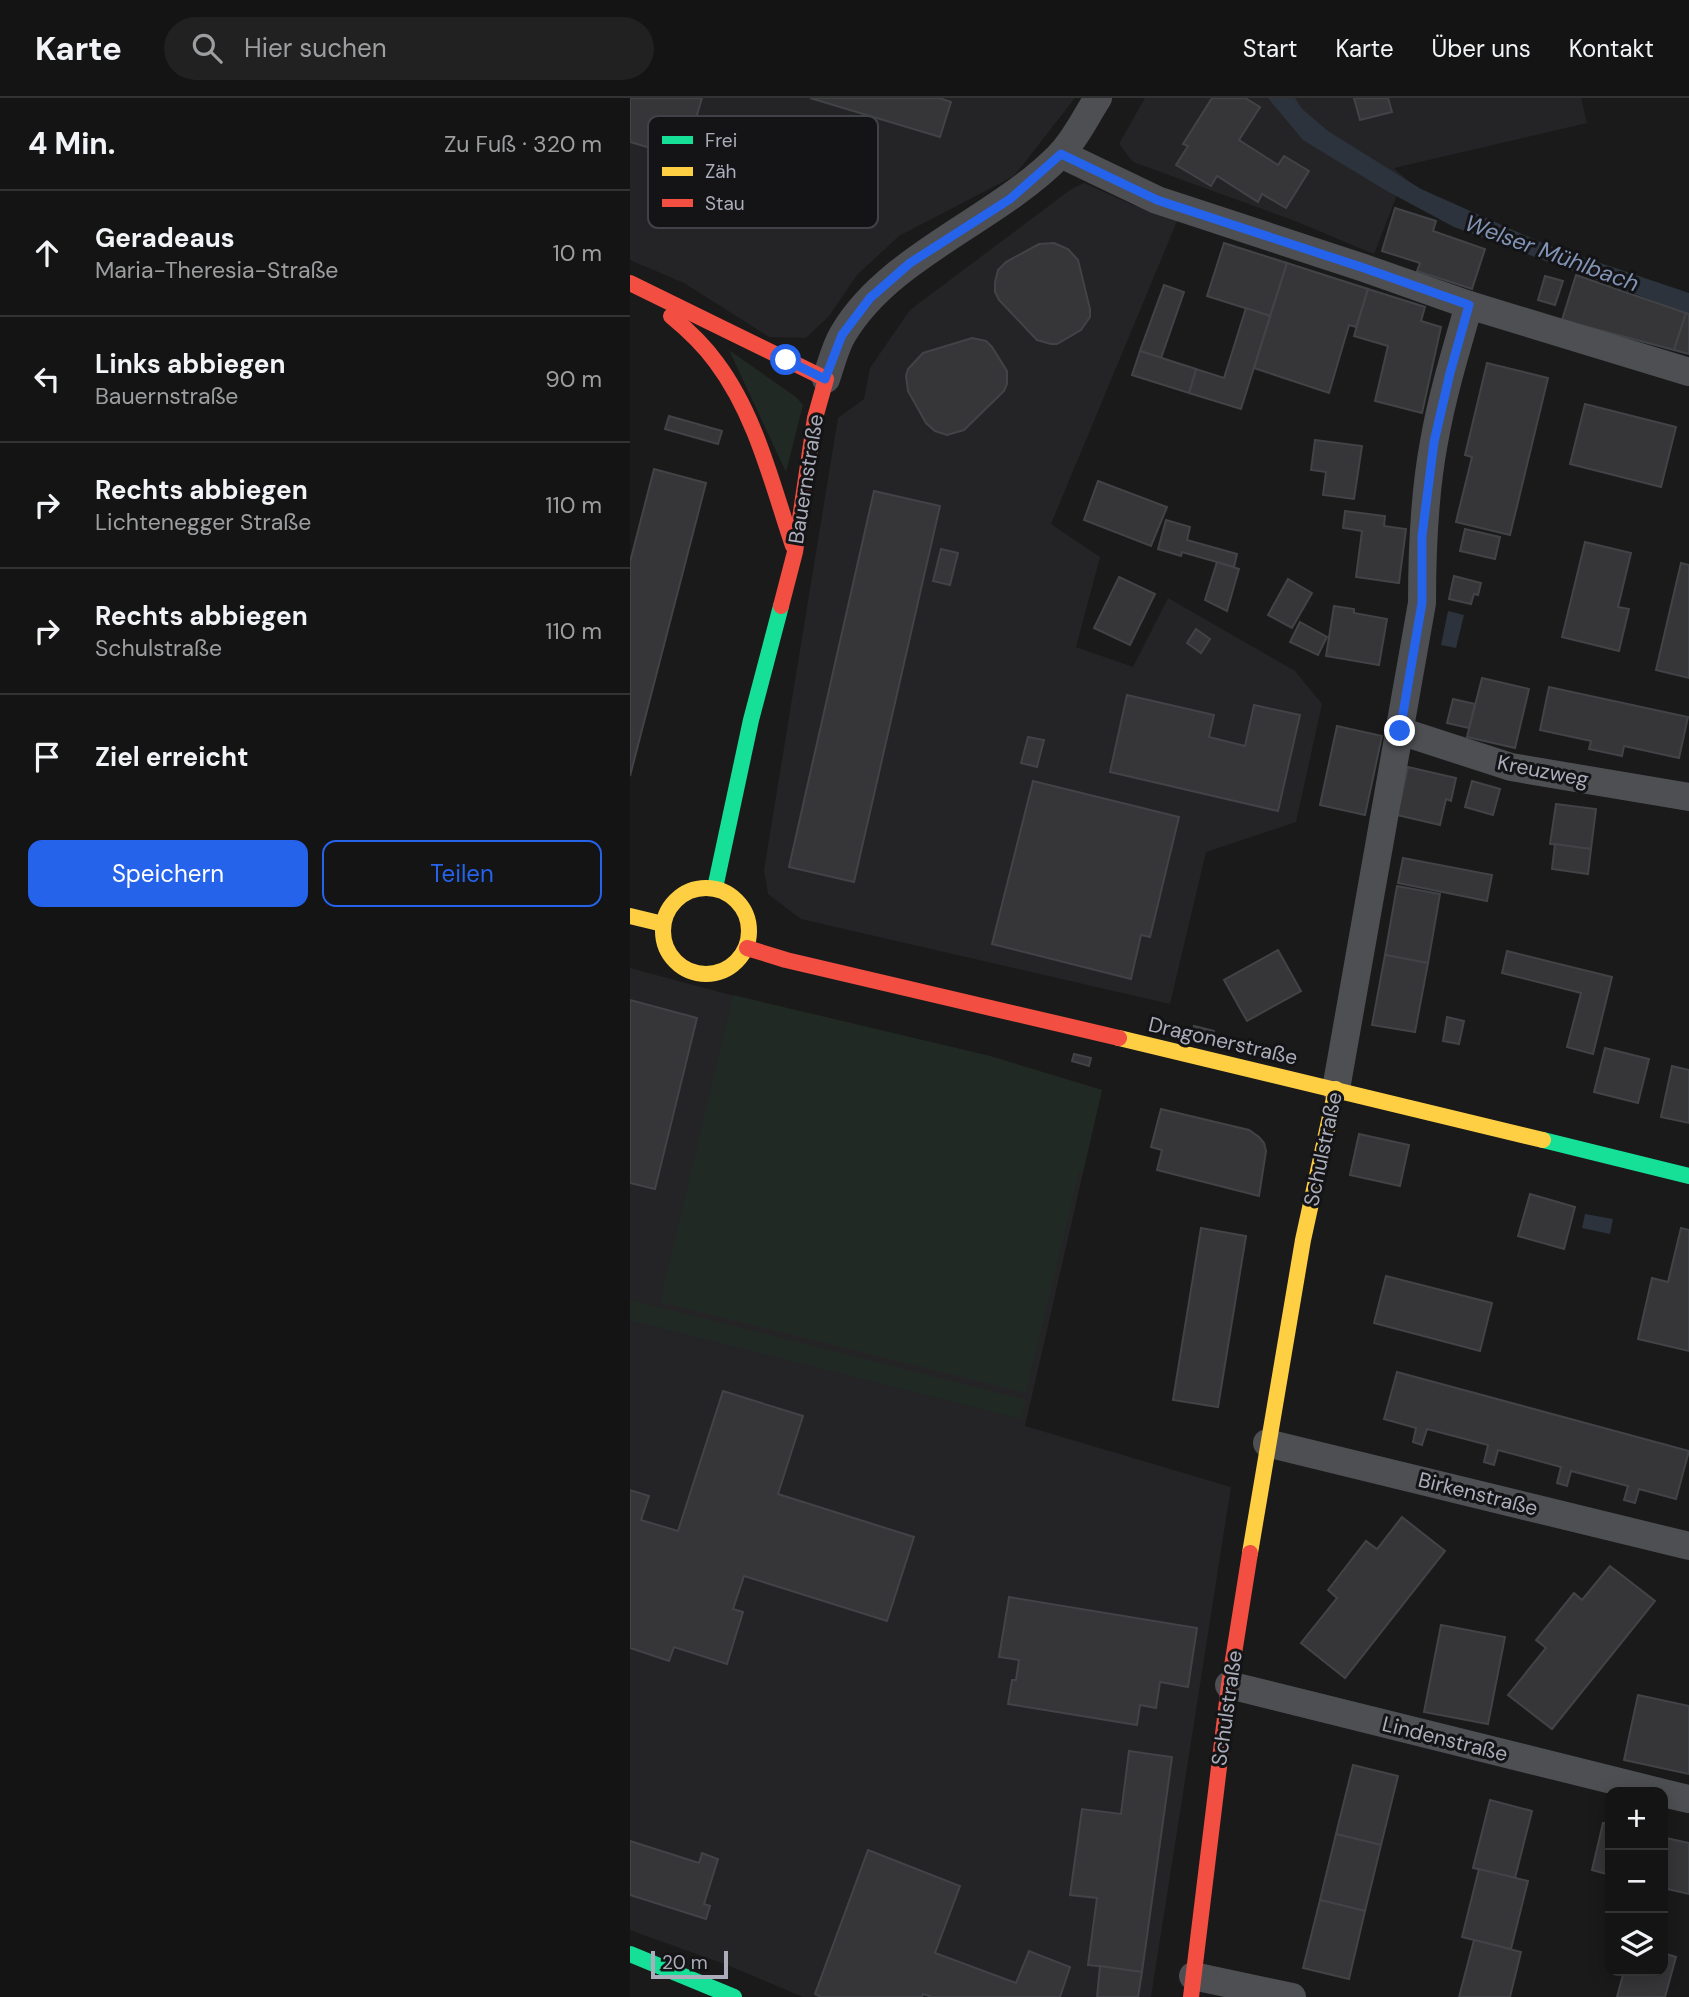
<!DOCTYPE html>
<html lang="de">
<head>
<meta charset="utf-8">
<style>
	:root { --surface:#141414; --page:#212122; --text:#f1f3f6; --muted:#9d9ea0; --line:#333334; --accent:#2563eb }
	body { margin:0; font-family:"DM Sans",sans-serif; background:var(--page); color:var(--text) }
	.controls { position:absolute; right:21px; bottom:21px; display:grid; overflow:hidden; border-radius:14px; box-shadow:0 4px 18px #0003 }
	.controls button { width:63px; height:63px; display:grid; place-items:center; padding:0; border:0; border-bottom:2px solid var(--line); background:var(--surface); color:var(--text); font:35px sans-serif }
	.scale { position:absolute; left:21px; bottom:18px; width:77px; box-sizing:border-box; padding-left:7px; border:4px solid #abadbb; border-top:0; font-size:19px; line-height:24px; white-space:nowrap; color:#abadbb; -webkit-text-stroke:5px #141416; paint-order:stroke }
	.stop { position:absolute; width:21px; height:21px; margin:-16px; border:5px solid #2563eb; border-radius:50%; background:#fff }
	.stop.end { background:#2563eb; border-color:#fff; box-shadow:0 2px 7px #0008 }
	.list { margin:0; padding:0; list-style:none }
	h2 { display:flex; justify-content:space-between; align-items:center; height:91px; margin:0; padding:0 28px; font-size:30px }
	h2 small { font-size:23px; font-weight:400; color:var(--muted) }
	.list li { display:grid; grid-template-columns:46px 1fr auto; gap:21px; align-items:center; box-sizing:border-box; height:126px; padding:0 28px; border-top:2px solid var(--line) }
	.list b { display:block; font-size:26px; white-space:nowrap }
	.list p { margin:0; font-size:23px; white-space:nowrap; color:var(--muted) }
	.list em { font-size:23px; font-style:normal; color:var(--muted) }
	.actions { display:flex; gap:14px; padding:21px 28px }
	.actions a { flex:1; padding:16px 0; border:2px solid var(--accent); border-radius:14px; text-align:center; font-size:24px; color:var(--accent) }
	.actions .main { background:var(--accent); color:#fff }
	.icon { flex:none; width:38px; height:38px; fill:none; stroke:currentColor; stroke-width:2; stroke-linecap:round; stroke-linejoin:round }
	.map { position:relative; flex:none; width:1059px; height:1899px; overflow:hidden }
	header { display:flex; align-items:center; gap:42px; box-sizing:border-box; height:98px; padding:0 35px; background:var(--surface); border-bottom:2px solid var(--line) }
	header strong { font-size:33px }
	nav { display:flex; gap:38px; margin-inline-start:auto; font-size:24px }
	.search { width:490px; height:63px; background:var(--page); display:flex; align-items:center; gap:18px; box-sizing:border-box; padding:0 24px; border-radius:38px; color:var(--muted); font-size:26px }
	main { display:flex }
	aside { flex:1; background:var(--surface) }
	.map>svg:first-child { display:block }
	.built { fill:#242426 }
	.green { fill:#212924 }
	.water { fill:#2c333d }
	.building { fill:#363638; stroke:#424346; stroke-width:2 }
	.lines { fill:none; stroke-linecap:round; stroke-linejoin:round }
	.street { stroke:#4e4f53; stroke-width:28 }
	.fast { stroke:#16e098; stroke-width:16 }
	.slow { stroke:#ffcf43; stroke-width:16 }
	.jam { stroke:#f24e42; stroke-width:16 }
	.route { stroke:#2563eb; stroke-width:9 }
	.labels { text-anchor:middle; stroke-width:6; stroke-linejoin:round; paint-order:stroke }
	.street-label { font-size:21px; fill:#abadbb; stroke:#141416 }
	.water-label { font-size:23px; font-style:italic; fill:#8294b6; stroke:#141416 }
	.key { fill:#141416; stroke:#414248; stroke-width:2 }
	.key-label { font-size:19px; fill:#abadbb }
</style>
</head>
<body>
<header>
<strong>Karte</strong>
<div class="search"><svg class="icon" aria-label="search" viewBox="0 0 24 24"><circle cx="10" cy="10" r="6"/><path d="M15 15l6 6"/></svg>Hier suchen</div>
<nav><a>Start</a><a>Karte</a><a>Über uns</a><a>Kontakt</a></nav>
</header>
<main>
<aside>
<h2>4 Min.<small>Zu Fuß · 320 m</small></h2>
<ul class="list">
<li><svg class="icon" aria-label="ahead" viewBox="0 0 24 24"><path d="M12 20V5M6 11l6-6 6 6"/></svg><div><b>Geradeaus</b><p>Maria-Theresia-Straße</p></div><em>10 m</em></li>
<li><svg class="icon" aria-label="left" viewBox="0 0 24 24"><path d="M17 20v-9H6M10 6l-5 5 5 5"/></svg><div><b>Links abbiegen</b><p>Bauernstraße</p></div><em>90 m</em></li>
<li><svg class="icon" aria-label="right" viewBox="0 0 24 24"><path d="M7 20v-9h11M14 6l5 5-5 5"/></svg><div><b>Rechts abbiegen</b><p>Lichtenegger Straße</p></div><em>110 m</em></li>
<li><svg class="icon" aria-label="right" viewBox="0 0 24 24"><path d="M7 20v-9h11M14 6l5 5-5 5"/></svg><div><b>Rechts abbiegen</b><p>Schulstraße</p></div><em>110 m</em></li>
<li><svg class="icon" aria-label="arrive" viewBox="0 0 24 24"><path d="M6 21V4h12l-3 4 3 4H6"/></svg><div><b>Ziel erreicht</b></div></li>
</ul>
<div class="actions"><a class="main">Speichern</a><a>Teilen</a></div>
</aside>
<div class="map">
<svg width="1059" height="1899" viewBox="0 0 1059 1899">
	<rect width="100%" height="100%" fill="#1a1a1a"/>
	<g class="built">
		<path d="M 0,0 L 445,0 L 384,78 L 269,138 L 227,177 L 199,218 L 176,240 L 139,239 L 54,185 L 0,162 Z"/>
		<path d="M 515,0 L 951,0 L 957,25 L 764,70 L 777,82 L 767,97 L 744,156 L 665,123 L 503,64 L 489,46 Z"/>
		<path d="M 454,85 L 503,107 L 548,121 L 421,426 L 470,459 L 446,549 L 503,569 L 538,500 L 665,573 L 692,606 L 666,724 L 576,754 L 540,906 L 171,821 L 138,796 L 134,772 L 208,320 L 234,301 L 240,270 L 280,212 L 440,92 Z"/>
		<path d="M 0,870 L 112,900 L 360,958 L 472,992 L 395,1328 L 601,1389 L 521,1899 L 173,1899 L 97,1867 L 0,1832 Z"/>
	</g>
	<g class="green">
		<path d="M 99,252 L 166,299 L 173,307 L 156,374 Z"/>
		<path d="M 103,897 L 360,958 L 472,992 L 453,1074 L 449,1074 L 396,1295 L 30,1204 Z"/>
		<path d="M 0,1202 L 396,1302 L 391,1321 L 0,1222 Z"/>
	</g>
	<g class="water">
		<path d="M 638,0 L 665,0 L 672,11 L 698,33 L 791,91 L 917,147 L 1059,195 L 1059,216 L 824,129 L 755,92 L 673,42 Z"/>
		<path d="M 818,513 L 834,517 L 826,550 L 811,547 Z"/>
		<path d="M 955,1116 L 983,1121 L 980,1136 L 952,1130 Z"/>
	</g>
	<g class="building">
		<path d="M 0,0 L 72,0 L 54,60 L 0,44 Z"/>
		<path d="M 180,0 L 309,0 L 321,4 L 310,39 Z"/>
		<path d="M 582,0 L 615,0 L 630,9 L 609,42 L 648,67 L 654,58 L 679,73 L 656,110 L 632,96 L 628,104 L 587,78 L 581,88 L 546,67 L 558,48 L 553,46 Z"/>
		<path d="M 724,0 L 758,0 L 762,14 L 730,22 Z"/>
		<path d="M 765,110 L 806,123 L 803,133 L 855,151 L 842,191 L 787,173 L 790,165 L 752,153 Z"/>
		<path d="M 424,145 L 438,151 L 448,162 L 460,211 L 460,219 L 451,232 L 427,246 L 421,246 L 407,242 L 369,202 L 365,194 L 365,184 L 368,172 L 376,164 L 409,146 Z"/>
		<path d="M 594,145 L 657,165 L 640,218 L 577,198 Z"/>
		<path d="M 657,165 L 738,191 L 726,229 L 719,227 L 699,295 L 624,270 Z"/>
		<path d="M 946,177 L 1056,215 L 1044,252 L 932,222 Z"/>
		<path d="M 915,178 L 933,183 L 925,207 L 908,202 Z"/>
		<path d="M 534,187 L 554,194 L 531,260 L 510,253 Z"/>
		<path d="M 738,191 L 795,209 L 791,223 L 811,229 L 792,315 L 745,303 L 758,248 L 724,238 Z"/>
		<path d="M 616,210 L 640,218 L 611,311 L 559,295 L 566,271 L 594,280 Z"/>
		<path d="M 1056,215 L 1059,216 L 1059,256 L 1044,252 Z"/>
		<path d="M 342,240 L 356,243 L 362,249 L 377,273 L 377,286 L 374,293 L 334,332 L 317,337 L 305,333 L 296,325 L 278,293 L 276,278 L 278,271 L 293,255 Z"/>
		<path d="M 510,253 L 566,271 L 559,295 L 502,277 Z"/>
		<path d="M 857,265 L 918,280 L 880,437 L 826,424 L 842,359 L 835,357 Z"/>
		<path d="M 955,306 L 1046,329 L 1031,389 L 940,366 Z"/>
		<path d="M 39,318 L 92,333 L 88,346 L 35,331 Z"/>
		<path d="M 685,342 L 732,348 L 724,401 L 693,397 L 696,374 L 681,372 Z"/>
		<path d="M 24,371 L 76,385 L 0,678 L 0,464 Z"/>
		<path d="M 468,383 L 537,409 L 521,448 L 454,422 Z"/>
		<path d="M 244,393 L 310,408 L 224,784 L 159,769 Z"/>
		<path d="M 715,413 L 755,418 L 754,428 L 776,431 L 769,485 L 726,479 L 732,433 L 713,430 Z"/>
		<path d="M 536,422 L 560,429 L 557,442 L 607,456 L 604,469 L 552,454 L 551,458 L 528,451 Z"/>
		<path d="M 835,431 L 870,439 L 865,461 L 830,453 Z"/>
		<path d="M 955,444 L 1001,455 L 988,509 L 999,511 L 989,553 L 932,539 Z"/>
		<path d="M 311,451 L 328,455 L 320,487 L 303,483 Z"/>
		<path d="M 587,464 L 609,471 L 597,513 L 575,502 Z"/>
		<path d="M 1051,465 L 1059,467 L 1059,580 L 1026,572 Z"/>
		<path d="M 824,478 L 851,485 L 848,497 L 844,496 L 841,506 L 819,501 Z"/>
		<path d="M 489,479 L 525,496 L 500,547 L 464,530 Z"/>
		<path d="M 658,481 L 682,495 L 662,530 L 638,517 Z"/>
		<path d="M 704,508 L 724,511 L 724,515 L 757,521 L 749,567 L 696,558 Z"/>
		<path d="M 670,524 L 697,539 L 688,557 L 660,544 Z"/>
		<path d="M 566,531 L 580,541 L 571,555 L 557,545 Z"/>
		<path d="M 852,580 L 899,591 L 885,650 L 837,639 Z"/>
		<path d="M 919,589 L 1058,619 L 1049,660 L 994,648 L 992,658 L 959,651 L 961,643 L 910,632 Z"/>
		<path d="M 497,597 L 584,617 L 579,639 L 615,648 L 624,607 L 670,617 L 648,713 L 480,674 Z"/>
		<path d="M 823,601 L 845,606 L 839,630 L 817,625 Z"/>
		<path d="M 707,628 L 752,638 L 735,717 L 690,707 Z"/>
		<path d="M 398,639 L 414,642 L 407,669 L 391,665 Z"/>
		<path d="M 778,669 L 826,680 L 821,703 L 816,701 L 810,727 L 767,717 Z"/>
		<path d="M 403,683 L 549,719 L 520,839 L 511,837 L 501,881 L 362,846 Z"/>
		<path d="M 842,683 L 870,691 L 863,717 L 835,709 Z"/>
		<path d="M 926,706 L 966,711 L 961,751 L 920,746 Z"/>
		<path d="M 925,746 L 961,751 L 958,776 L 922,771 Z"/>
		<path d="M 773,760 L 862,777 L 857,803 L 768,785 Z"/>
		<path d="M 767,788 L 810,796 L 798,865 L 755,857 Z"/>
		<path d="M 648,852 L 671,893 L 617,923 L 594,882 Z"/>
		<path d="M 877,853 L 982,879 L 963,956 L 937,949 L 951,895 L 872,875 Z"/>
		<path d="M 755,857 L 798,865 L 785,934 L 742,927 Z"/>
		<path d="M 0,902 L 67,920 L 25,1091 L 0,1085 Z"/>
		<path d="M 817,919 L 834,923 L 829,946 L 813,943 Z"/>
		<path d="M 564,928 L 584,933 L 582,939 L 563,933 Z"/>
		<path d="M 975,950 L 1019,961 L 1008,1005 L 964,994 Z"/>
		<path d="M 444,956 L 461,960 L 459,968 L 442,963 Z"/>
		<path d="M 1042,968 L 1059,972 L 1059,1025 L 1031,1019 Z"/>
		<path d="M 531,1011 L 619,1032 L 629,1039 L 634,1045 L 636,1053 L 629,1098 L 527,1072 L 532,1052 L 521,1049 Z"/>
		<path d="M 729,1036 L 779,1047 L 770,1088 L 720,1077 Z"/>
		<path d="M 900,1096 L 945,1109 L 934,1151 L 888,1138 Z"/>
		<path d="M 571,1130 L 616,1138 L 588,1309 L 543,1302 Z"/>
		<path d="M 1051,1130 L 1059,1132 L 1059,1253 L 1008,1241 L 1022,1180 L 1038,1184 Z"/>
		<path d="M 756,1178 L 862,1205 L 850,1253 L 744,1225 Z"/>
		<path d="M 767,1274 L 1059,1353 L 1046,1401 L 1009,1391 L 1005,1405 L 994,1402 L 998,1388 L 941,1373 L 937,1388 L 927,1385 L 931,1369 L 868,1352 L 864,1367 L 854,1364 L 858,1347 L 797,1331 L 792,1347 L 783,1344 L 786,1330 L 754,1321 Z"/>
		<path d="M 93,1293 L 173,1318 L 148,1396 L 284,1439 L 257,1523 L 114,1478 L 103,1511 L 113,1514 L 97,1566 L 44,1549 L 39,1563 L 0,1550 L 0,1392 L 19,1398 L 11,1422 L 48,1433 Z"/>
		<path d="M 772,1419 L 815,1453 L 715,1580 L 671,1545 L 707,1500 L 698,1492 L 736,1443 L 747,1451 Z"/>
		<path d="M 980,1468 L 1025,1503 L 922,1631 L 878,1597 L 916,1550 L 906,1542 L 944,1495 L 952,1502 Z"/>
		<path d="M 379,1499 L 567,1530 L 558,1589 L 530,1584 L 526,1610 L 510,1607 L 507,1627 L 378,1606 L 382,1582 L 386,1582 L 389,1562 L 369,1559 Z"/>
		<path d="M 811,1527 L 875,1539 L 858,1626 L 794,1614 Z"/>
		<path d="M 1008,1597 L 1059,1608 L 1059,1676 L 994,1662 Z"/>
		<path d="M 499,1653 L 542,1659 L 512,1874 L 458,1867 L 467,1800 L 440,1797 L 452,1711 L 491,1716 Z"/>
		<path d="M 723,1667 L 768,1678 L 751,1747 L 706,1736 Z"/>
		<path d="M 860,1702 L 902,1713 L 885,1780 L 843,1770 Z"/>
		<path d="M 973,1725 L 980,1726 L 980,1777 L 962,1772 Z"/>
		<path d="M 706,1736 L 751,1747 L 735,1813 L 690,1802 Z"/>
		<path d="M 1036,1740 L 1059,1745 L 1059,1796 L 1033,1790 L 1033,1753 Z"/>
		<path d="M 0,1743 L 69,1765 L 72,1755 L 88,1761 L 74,1806 L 80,1808 L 76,1821 L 0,1797 Z"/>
		<path d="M 238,1752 L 330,1788 L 305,1855 L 386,1885 L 399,1853 L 440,1869 L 430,1899 L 302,1899 L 293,1896 L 292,1899 L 191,1899 L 185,1896 Z"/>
		<path d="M 849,1771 L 898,1783 L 881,1851 L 832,1839 Z"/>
		<path d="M 690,1802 L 735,1813 L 719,1881 L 673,1870 Z"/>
		<path d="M 844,1842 L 891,1854 L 880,1899 L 829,1899 Z"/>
		<path d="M 1033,1855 L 1046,1859 L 1035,1899 L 987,1899 L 994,1873 L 1033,1873 Z"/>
		<path d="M 470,1868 L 512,1874 L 508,1899 L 467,1899 Z"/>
	</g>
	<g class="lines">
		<g class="street">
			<path d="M 431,56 L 527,102 L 734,170 L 839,207 L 1059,274"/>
			<path d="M 196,281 C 201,267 205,249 213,236 C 259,158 365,123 429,58 C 445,42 456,18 468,0"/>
			<path d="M 770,633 L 881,669 L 1059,699"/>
			<path d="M 706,991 L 792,505 C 792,451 794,397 804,344 C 812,298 826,252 839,207"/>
			<path d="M 637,1345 L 1059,1448"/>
			<path d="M 599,1587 L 1030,1694"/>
			<path d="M 1033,1695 L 1059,1701"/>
			<path d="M 563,1878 L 662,1899"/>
		</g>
		<g class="fast">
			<path d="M 85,790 L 121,622 L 151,508"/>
			<path d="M 913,1042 L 1059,1078"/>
			<path d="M 0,1856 L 104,1899"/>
		</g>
		<g class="slow">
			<circle cx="76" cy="833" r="43"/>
			<path d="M 0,818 L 33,826"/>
			<path d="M 489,940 L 913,1042"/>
			<path d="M 620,1455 L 673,1142 L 706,991"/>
		</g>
		<g class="jam">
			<path d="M 0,185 L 196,281 L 185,320 L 165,454 L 151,508"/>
			<path d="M 41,218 C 58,232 73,246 86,264 C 126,317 142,386 163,448"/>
			<path d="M 117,850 L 156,862 L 489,940"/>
			<path d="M 561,1899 L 599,1587 L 620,1455"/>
		</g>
	</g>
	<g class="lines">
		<path class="route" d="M 156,262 L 195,281 L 212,237 L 240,200 L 280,165 L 380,101 L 431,56 L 527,102 L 734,170 L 839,207 L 820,275 L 804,344 L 792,438 L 792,505 L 770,633"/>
	</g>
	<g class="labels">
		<g class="street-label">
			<text transform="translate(176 381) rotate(-81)" y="7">Bauernstraße</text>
			<text transform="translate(913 673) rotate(11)" y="7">Kreuzweg</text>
			<text transform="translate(593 943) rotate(13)" y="7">Dragonerstraße</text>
			<text transform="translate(693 1051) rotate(-78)" y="7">Schulstraße</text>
			<text transform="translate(848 1396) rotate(14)" y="7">Birkenstraße</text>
			<text transform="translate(597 1610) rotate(-82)" y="7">Schulstraße</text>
			<text transform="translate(815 1641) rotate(14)" y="7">Lindenstraße</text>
		</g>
		<g class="water-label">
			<text transform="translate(922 155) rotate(20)" y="8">Welser Mühlbach</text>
		</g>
	</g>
	<rect x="18" y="18" width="230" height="112" rx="10" class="key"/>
	<rect x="32" y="38" width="31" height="8" fill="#16e098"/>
	<rect x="32" y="69" width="31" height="9" fill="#ffcf43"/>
	<rect x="32" y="101" width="31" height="8" fill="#f24e42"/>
	<g class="key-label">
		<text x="75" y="49">Frei</text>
		<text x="75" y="80">Zäh</text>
		<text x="75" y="112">Stau</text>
	</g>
</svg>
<div class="controls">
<button>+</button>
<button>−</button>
<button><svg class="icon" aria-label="layers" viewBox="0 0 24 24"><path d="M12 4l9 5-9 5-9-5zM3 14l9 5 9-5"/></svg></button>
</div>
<div class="scale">20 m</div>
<div class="stop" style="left:156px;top:262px"></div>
<div class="stop end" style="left:770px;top:633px"></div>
</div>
</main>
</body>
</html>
